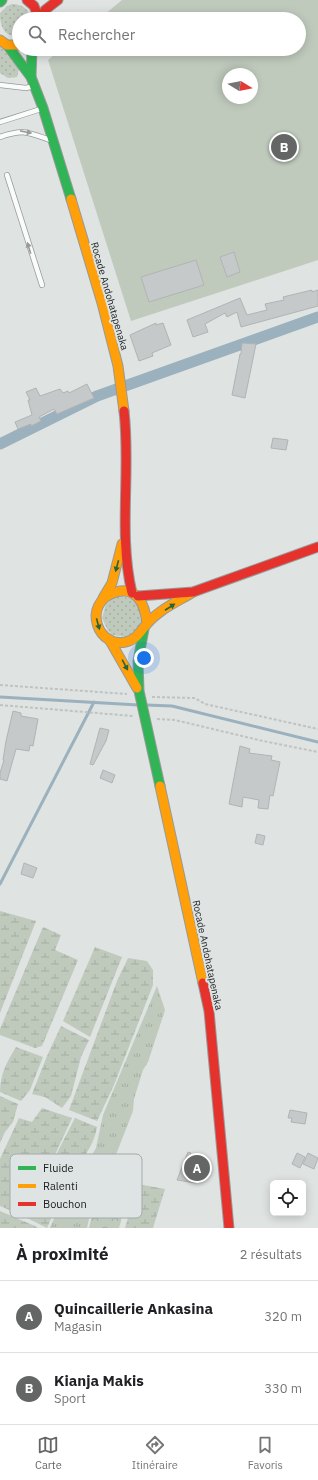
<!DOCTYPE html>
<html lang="fr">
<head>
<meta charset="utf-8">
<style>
	:root { --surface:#fff; --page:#f6f6f6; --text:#202124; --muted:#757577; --line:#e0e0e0; --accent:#636665 }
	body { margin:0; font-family:"IBM Plex Sans",sans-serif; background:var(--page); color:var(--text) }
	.controls { position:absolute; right:12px; bottom:12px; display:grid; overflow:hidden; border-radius:6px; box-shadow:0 2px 10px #0003 }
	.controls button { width:36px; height:36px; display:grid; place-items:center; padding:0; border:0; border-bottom:1px solid var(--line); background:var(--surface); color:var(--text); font:20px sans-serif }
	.compass { position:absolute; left:222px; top:68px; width:36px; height:36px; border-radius:50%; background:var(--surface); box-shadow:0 2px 10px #0003; rotate:100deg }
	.you { position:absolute; left:144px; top:658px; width:14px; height:14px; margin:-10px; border:3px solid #fff; border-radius:50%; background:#1a73e8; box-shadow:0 0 0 6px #1a73e833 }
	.badge { display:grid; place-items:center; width:26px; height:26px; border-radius:50%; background:var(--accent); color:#fff; font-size:13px; font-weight:700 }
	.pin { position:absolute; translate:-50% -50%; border:2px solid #fff; box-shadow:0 1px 4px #0006 }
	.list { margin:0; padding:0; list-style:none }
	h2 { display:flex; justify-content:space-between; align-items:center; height:52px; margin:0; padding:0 16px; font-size:17px }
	h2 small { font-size:13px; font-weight:400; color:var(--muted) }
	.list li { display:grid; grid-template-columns:26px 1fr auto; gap:12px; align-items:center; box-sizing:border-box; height:72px; padding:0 16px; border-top:1px solid var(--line) }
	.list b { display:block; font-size:15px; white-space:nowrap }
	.list p { margin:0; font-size:13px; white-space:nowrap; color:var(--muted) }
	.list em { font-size:13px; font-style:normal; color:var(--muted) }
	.icon { flex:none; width:22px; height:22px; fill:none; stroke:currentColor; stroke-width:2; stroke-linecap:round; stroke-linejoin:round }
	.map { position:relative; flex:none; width:318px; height:1228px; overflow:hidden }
	.search { position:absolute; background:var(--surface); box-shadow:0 2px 10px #0003; left:12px; right:12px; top:12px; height:44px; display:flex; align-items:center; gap:10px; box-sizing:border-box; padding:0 14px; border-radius:22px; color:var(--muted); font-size:15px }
	.sheet { height:196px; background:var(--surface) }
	nav { display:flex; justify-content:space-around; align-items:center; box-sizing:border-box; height:56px; border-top:1px solid var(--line); background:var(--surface); font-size:11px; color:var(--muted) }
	nav a { display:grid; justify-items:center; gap:2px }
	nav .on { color:var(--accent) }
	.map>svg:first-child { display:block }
	.grass { fill:url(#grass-tufts) }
	.forest { fill:url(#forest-crowns) }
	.wetland { fill:url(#wetland-marsh) }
	.garden { fill:url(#garden-dots) }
	.pitch { fill:#bfcabd; fill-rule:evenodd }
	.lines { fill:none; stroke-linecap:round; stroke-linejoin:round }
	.stream { stroke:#9bb1be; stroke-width:3 }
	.canal { stroke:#9bb1be; stroke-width:11 }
	.building { fill:#c6c9c9; stroke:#b1b4b4 }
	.lane-casing { stroke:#989a99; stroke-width:6 }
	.fast-casing { stroke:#989a99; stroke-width:11 }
	.slow-casing { stroke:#989a99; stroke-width:11 }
	.jam-casing { stroke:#989a99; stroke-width:11 }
	.path { stroke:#c1c2c2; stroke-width:2; stroke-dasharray:3 2; stroke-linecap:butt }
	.lane { stroke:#fafbfb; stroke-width:4.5 }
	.fast { stroke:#30b455; stroke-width:9 }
	.slow { stroke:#ff9f0a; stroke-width:9 }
	.jam { stroke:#e5322d; stroke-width:9 }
	.oneway { fill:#989999 }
	.oneway2 { fill:#276439 }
	.labels { text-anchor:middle; stroke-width:4; stroke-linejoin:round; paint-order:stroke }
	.street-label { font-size:10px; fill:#202222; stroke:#dee4e3 }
	.key { fill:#dee4e3; stroke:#a5aaa9; stroke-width:1 }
	.key-label { font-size:11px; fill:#202222 }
</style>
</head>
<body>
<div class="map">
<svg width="318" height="1228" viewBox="0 0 318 1228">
	<defs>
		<pattern id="grass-tufts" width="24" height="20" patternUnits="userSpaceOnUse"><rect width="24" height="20" fill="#bfcabd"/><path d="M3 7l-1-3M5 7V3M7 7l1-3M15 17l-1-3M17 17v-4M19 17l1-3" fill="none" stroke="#a4ada2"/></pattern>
		<pattern id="forest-crowns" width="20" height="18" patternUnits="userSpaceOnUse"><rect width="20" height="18" fill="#bfcabd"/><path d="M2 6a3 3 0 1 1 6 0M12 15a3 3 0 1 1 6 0" fill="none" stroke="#a4ada2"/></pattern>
		<pattern id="wetland-marsh" width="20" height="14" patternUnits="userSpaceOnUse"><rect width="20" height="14" fill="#bfcabd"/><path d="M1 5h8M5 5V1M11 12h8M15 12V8" fill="none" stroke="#a4ada2"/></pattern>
		<pattern id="garden-dots" width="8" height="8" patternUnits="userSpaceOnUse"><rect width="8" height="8" fill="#bfcabd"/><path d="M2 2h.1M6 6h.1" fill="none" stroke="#a4ada2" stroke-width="1.8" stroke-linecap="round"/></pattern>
	</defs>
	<rect width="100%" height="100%" fill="#dfe3e2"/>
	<g class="grass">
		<path d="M 157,986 L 165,1010 L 148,1062 L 143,1070 L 134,1099 L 133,1111 L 112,1165 L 90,1158 L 96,1148 L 103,1115 Z"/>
		<path d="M 89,1160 L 109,1166 L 94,1196 L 87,1228 L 50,1228 C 57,1212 76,1169 89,1160 Z"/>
	</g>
	<path class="forest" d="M 111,1168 L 128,1179 L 119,1200 C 122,1211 123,1217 119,1228 L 89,1228 L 97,1196 Z"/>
	<g class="wetland">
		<path d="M 0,911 L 36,921 L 0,1013 Z"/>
		<path d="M 43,927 L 61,935 L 55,950 L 78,960 L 42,1046 L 35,1048 L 0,1035 L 0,1029 Z"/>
		<path d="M 95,947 L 122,957 L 90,1037 L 63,1021 Z"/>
		<path d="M 128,958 L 147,961 L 153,970 L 153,985 L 114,1085 L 97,1121 L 69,1110 L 117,981 Z"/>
		<path d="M 61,1026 L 89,1040 L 81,1057 L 71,1096 L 62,1108 L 45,1097 L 32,1094 L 47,1056 Z"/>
		<path d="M 16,1047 L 43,1057 L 30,1090 L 21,1101 L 0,1092 C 0,1074 7,1062 16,1047 Z"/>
		<path d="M 0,1096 L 18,1104 L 13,1122 L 5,1132 L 0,1143 Z"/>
		<path d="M 42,1108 L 72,1118 L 26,1217 L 0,1206 L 0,1159 L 19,1118 L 32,1122 Z"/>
		<path d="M 75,1118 L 97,1127 C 93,1150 78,1163 67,1183 C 59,1197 54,1213 47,1228 L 27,1218 L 55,1157 Z"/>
		<path d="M 138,1184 L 165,1189 L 153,1228 L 125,1228 Z"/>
		<path d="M 0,1211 L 35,1226 L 38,1228 L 0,1228 Z"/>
	</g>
	<g class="garden">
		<path d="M 12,4 C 22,4 29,9 31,19 L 19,19 L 19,35 C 4,38 0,26 0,13 L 7,6 Z"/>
		<path d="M 0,46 L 19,69 L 17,77 L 8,78 L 0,73 Z"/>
		<path d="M 118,595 L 137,600 L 143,625 L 127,637 L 113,635 L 108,631 L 102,618 L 106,604 Z"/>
	</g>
	<path class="pitch" d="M 122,0 L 318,0 L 318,260 L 131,321 L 48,60 L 61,49 L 299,49 L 299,19 L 99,19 ZM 228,74 L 252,74 L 252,98 L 228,98 Z"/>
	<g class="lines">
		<g class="stream">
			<path d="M 0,697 L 138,705"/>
			<path d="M 146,705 L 172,706 L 318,742"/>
			<path d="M 0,884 L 94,702"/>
		</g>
		<path class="canal" d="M 0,444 L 97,396 L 318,317"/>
	</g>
	<g class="building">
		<path d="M 234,252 L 240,272 L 227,277 L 220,257 Z"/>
		<path d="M 196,260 L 204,285 L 149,302 L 141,277 Z"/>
		<path d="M 312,290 L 312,292 L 318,290 L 318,306 L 241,327 L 237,312 L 227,317 L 225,313 L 205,324 L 208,332 L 193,337 L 187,320 L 240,298 L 247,315 L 267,310 L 265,304 L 284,300 L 283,297 Z"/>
		<path d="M 156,323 L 156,325 L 163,323 L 171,345 L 152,353 L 153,356 L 139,361 L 130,335 Z"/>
		<path d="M 242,343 L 256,344 L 245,398 L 232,395 L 240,354 L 241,354 Z"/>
		<path d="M 87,384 L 94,398 L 57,414 L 54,409 L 39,417 L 41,421 L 31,426 L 31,424 L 18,429 L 15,422 L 32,415 L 28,400 L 30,400 L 26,392 L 36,388 L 40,396 L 60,389 L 63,393 L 68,391 L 69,393 Z"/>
		<path d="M 273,438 L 288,440 L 286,450 L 271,448 Z"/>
		<path d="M 13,711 L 21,713 L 21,716 L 38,719 L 33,746 L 30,745 L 29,751 L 16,749 L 7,781 L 0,779 L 0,773 L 4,760 L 3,760 L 6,741 Z"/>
		<path d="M 100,728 L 109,730 L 106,741 L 93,765 L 90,764 Z"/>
		<path d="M 240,746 L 250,749 L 249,753 L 272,756 L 271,760 L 280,762 L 273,796 L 270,795 L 268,809 L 258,808 L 259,800 L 243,797 L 242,807 L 229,804 Z"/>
		<path d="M 103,770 L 115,775 L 112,783 L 100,778 Z"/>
		<path d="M 257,834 L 265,836 L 263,845 L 255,843 Z"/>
		<path d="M 24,863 L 37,868 L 33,878 L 21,874 Z"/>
		<path d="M 290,1110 L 307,1113 L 305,1124 L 291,1122 L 292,1118 L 288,1118 Z"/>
		<path d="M 188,1152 L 191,1153 L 189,1170 L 198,1172 L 196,1183 L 177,1180 Z"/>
		<path d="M 297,1153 L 305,1157 L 300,1168 L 292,1164 Z"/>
		<path d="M 308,1153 L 318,1158 L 314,1169 L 303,1164 Z"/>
	</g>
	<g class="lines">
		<defs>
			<g id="lane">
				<path d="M 0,85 L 26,88 L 34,86"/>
				<path d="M 0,122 L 41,109"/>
				<path d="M 0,137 C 23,129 27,132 50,140"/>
				<path d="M 7,175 L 42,285"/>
			</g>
			<g id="fast">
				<path d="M 0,2 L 2,0"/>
				<path d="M 7,45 L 31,77 L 43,108 L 71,199"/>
				<path d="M 31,77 L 32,49"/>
				<path d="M 144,629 L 138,661 L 139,691 L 160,786"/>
			</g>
			<g id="slow">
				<path d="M 0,40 L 7,45 L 19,45"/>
				<path d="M 71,199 L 102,303 L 118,366 L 124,411"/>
				<path d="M 103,598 L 112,583 L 122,544"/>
				<path d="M 147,623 C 145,606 138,586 116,592 C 80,603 98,652 129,641 C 138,638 140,631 146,625 C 158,610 177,602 193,592"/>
				<path d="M 109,639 L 137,688"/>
				<path d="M 160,786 L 203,983"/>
			</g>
			<g id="jam">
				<path d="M 27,0 L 34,6 L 39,19"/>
				<path d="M 41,19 L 45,10 L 58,0"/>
				<path d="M 124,411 C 131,471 118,534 132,593"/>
				<path d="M 138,596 L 193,592 L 318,547"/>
				<path d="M 203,983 L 209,1011 L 229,1228"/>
			</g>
		</defs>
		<use href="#lane" class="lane-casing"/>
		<use href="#fast" class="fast-casing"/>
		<use href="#slow" class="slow-casing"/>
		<use href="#jam" class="jam-casing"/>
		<g class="path">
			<path d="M 0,685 L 127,694"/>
			<path d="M 152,697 L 195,698 L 205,704 L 318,729"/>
			<path d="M 0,705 L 133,716"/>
			<path d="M 157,719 L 175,720 L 263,741 L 318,752"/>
		</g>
		<use href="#lane" class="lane"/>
		<use href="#fast" class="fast"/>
		<use href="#slow" class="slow"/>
		<use href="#jam" class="jam"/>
	</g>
	<defs><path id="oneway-solid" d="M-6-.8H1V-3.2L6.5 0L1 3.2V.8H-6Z"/></defs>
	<g class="oneway">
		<use href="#oneway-solid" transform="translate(26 132) rotate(11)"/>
		<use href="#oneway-solid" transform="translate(29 248) rotate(-107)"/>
	</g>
	<g class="oneway2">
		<use href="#oneway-solid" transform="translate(117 566) rotate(105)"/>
		<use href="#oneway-solid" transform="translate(170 607) rotate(-33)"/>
		<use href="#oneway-solid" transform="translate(98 624) rotate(75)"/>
		<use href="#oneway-solid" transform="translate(125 665) rotate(62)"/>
	</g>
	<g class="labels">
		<g class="street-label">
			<text transform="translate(110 296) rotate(74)" y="4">Rocade Andohatapenaka</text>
			<text transform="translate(208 955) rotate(78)" y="4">Rocade Andohatapenaka</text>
		</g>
	</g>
	<rect x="10" y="1154" width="132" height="64" rx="6" class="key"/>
	<rect x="18" y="1166" width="18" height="4" fill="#30b455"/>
	<rect x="18" y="1184" width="18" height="4" fill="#ff9f0a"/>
	<rect x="18" y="1202" width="18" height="4" fill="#e5322d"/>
	<g class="key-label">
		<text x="43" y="1172">Fluide</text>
		<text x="43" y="1190">Ralenti</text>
		<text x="43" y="1208">Bouchon</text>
	</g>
</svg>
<div class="controls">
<button><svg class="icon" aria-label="locate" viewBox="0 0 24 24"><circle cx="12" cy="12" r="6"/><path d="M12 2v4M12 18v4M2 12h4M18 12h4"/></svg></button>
</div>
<svg class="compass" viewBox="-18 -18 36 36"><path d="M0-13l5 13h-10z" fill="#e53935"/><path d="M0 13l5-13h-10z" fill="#757577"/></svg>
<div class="you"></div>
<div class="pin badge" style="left:197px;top:1168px">A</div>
<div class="pin badge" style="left:284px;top:147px">B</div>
<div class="search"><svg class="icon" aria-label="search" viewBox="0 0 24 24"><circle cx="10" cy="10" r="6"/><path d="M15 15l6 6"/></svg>Rechercher</div>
</div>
<section class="sheet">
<h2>À proximité<small>2 résultats</small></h2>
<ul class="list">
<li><span class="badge">A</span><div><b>Quincaillerie Ankasina</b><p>Magasin</p></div><em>320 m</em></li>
<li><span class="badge">B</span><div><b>Kianja Makis</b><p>Sport</p></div><em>330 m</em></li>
</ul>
</section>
<nav>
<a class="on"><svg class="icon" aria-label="map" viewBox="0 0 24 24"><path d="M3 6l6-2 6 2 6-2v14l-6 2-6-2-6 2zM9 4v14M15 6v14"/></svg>Carte</a>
<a><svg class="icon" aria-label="directions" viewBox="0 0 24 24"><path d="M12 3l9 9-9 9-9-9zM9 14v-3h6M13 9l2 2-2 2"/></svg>Itinéraire</a>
<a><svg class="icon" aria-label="saved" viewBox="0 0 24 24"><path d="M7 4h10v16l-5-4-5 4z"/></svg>Favoris</a>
</nav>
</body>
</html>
